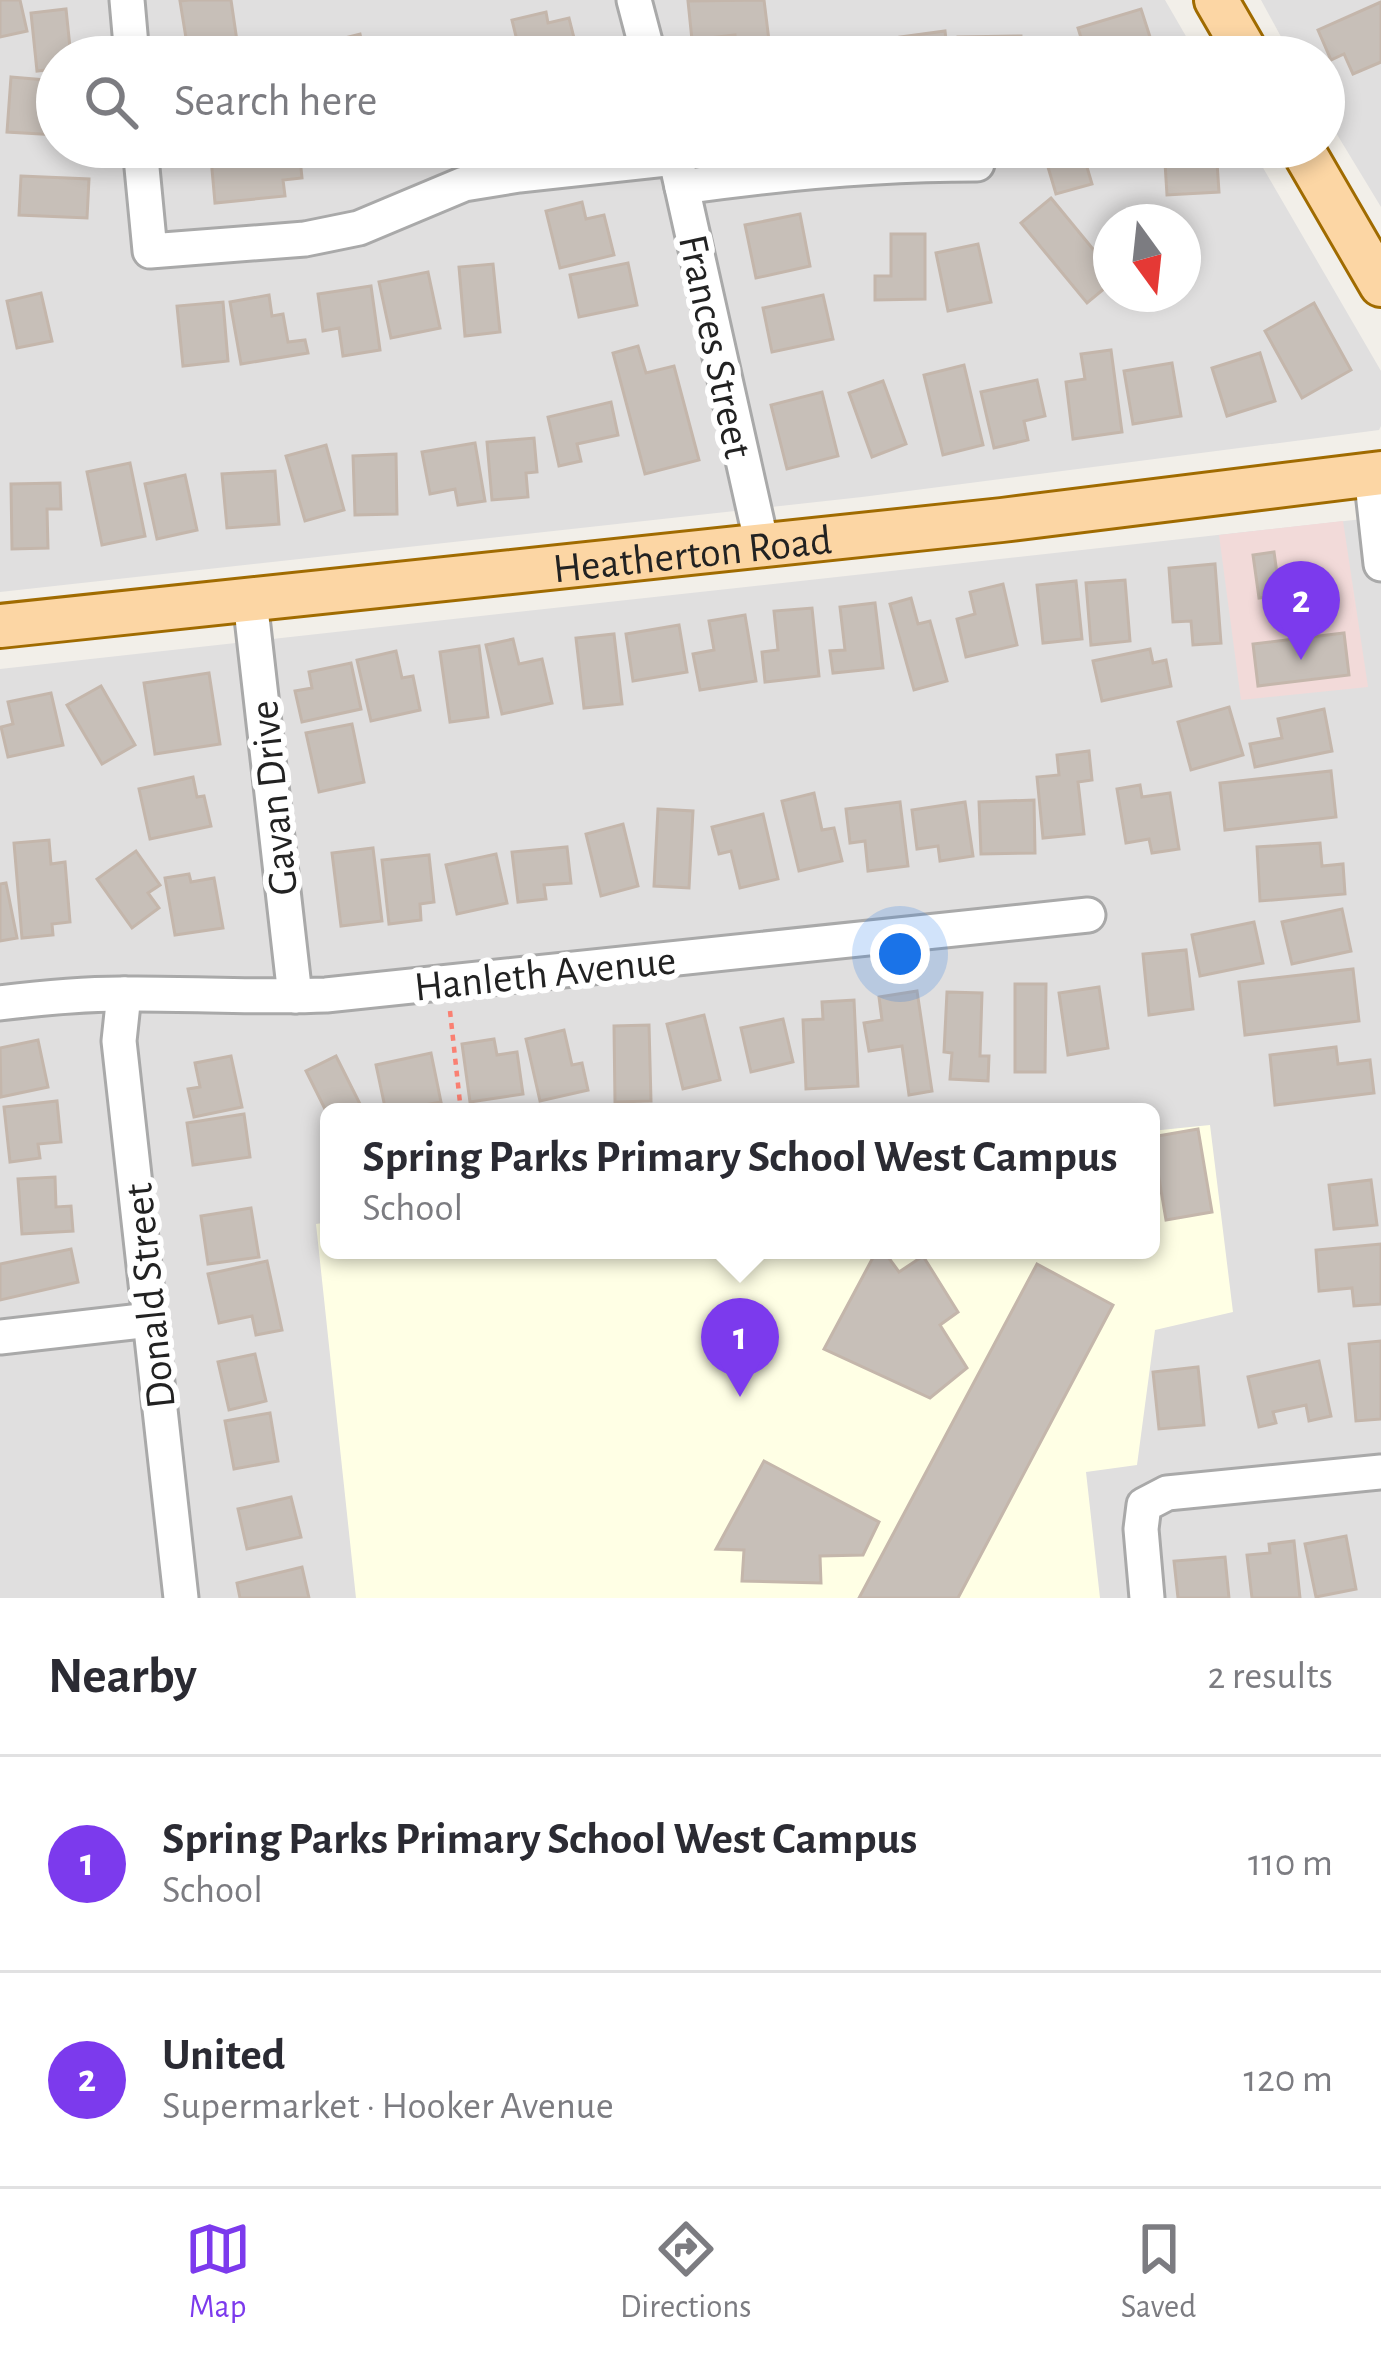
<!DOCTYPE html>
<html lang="en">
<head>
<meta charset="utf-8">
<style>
	:root { --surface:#fff; --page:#f2f2f3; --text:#2b2b33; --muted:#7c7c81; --line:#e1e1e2; --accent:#7c3aed }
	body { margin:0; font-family:"Alegreya Sans",sans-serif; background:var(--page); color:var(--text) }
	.compass { position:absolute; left:1093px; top:204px; width:108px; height:108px; border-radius:50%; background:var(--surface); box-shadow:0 6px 18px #0003; rotate:165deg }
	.you { position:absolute; left:900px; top:954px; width:42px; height:42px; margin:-30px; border:9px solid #fff; border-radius:50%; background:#1a73e8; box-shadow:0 0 0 18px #1a73e833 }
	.badge { display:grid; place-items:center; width:78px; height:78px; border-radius:50%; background:var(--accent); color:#fff; font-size:39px; font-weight:700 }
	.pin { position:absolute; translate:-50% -99px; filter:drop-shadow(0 3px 6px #0008) }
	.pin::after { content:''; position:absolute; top:63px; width:42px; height:36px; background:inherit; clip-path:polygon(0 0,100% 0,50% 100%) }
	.popup { position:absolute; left:320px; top:1103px; width:840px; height:156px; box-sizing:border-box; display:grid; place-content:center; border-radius:18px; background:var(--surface); filter:drop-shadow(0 3px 9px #0005); font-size:39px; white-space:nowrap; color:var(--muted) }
	.popup b { font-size:45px; color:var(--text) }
	.popup::after { content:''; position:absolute; left:50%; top:100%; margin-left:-24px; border:24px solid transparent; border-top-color:var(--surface) }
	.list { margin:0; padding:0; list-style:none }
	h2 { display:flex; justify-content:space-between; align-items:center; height:156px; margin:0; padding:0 48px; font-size:51px }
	h2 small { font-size:39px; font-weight:400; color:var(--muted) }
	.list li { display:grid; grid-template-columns:78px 1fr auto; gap:36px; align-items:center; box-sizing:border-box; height:216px; padding:0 48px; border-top:3px solid var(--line) }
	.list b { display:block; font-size:45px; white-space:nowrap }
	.list p { margin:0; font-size:39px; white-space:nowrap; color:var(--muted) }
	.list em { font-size:39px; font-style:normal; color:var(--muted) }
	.icon { flex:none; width:66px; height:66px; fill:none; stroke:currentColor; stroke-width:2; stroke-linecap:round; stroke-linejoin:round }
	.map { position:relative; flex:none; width:1381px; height:1598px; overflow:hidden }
	.search { position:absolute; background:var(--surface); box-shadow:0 6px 18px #0003; left:36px; right:36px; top:36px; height:132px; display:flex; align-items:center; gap:30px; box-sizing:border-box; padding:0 42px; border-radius:66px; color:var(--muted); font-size:45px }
	.sheet { height:588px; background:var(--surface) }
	nav { display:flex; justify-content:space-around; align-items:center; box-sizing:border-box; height:168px; border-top:3px solid var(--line); background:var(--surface); font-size:33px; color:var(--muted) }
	nav a { display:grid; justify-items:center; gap:6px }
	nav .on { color:var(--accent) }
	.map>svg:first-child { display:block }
	.residential { fill:#e0dfdf; fill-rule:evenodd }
	.commercial { fill:#f2dad9 }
	.education { fill:#ffffe5 }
	.building { fill:#c7bfb8; stroke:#c4b6ab; stroke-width:3 }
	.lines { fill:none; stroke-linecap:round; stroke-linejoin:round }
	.minor-casing { stroke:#a9a9a9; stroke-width:39 }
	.major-casing { stroke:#a06b00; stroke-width:48 }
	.path { stroke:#fa8072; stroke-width:4.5; stroke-dasharray:6 6; stroke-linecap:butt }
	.minor { stroke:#fff; stroke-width:33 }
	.major { stroke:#fcd6a4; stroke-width:42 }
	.labels { text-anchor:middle; stroke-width:12; stroke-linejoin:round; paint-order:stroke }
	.street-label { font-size:42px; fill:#222; stroke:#fff }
</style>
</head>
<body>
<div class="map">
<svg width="1381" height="1598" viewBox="0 0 1381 1598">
	<rect width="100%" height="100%" fill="#f2efe9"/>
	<g class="residential">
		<path d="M 0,0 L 1165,0 L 1198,57 L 57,57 L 57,147 L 1251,147 L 1381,371 L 1381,426 L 1379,430 L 862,497 L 0,592 ZM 1111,222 L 1183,222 L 1183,294 L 1111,294 Z"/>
		<path d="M 1261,0 L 1381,0 L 1381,207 L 1324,113 L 1324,57 L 1292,57 Z"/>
		<path d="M 1381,517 L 1381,1598 L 0,1598 L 0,669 ZM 329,1112 L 1151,1112 L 1151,1250 L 329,1250 Z"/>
	</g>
	<path class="commercial" d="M 1343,521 L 1368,687 L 1241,700 L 1219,535 Z"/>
	<path class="education" d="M 1210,1125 L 1233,1312 L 1155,1330 L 1137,1465 L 1086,1472 L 1100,1598 L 356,1598 L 316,1224 L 329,1222 L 329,1250 L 1151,1250 L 1151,1131 Z"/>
	<g class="building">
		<path d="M 0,0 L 20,0 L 27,31 L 0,37 Z"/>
		<path d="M 189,0 L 231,0 L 238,48 L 222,50 L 223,57 L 176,57 L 174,39 L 186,38 L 180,1 Z"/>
		<path d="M 764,0 L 771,57 L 737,57 L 735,35 L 692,40 L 688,1 Z"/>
		<path d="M 1381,2 L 1381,62 L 1353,74 L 1344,54 L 1331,60 L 1318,30 Z"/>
		<path d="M 66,9 L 71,57 L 57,57 L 57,69 L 37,71 L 31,13 Z"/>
		<path d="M 1141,9 L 1151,40 L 1087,57 L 1078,28 Z"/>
		<path d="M 546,12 L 548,23 L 569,18 L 578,54 L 567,57 L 521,57 L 512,20 Z"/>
		<path d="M 945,31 L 948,57 L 903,57 L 900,37 Z"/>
		<path d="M 360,34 L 365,57 L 320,57 L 317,45 Z"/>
		<path d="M 1021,36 L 1022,57 L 958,57 L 958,37 Z"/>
		<path d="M 876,42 L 877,57 L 834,57 L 833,47 Z"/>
		<path d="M 11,77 L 57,81 L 57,135 L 7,132 Z"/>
		<path d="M 1042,147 L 1081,147 L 1092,184 L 1056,194 Z"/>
		<path d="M 1164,147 L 1216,147 L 1219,192 L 1167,195 Z"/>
		<path d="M 299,149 L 302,178 L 283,180 L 285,196 L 215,203 L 211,158 Z"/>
		<path d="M 21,176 L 89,179 L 87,218 L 19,215 Z"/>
		<path d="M 1051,198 L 1111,271 L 1111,283 L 1087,303 L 1021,223 Z"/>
		<path d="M 582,202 L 586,219 L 604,215 L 614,255 L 560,268 L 546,211 Z"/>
		<path d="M 800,214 L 810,266 L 756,278 L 745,225 Z"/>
		<path d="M 891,234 L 925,234 L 925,299 L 875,300 L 875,276 L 891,276 Z"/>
		<path d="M 978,244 L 991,302 L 948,311 L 936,253 Z"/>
		<path d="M 628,263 L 637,305 L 579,317 L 570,275 Z"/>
		<path d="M 493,264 L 500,332 L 465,336 L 459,267 Z"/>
		<path d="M 428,272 L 440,328 L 391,338 L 379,282 Z"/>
		<path d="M 371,286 L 380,350 L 343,356 L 339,328 L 323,331 L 318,294 Z"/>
		<path d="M 41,293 L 52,341 L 17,348 L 7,301 Z"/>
		<path d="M 269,295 L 272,316 L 283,314 L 288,342 L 305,340 L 308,353 L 241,364 L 230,302 Z"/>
		<path d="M 823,295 L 833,339 L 772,352 L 763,308 Z"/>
		<path d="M 223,302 L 228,361 L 183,366 L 177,306 Z"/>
		<path d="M 1314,303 L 1351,370 L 1302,398 L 1265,331 Z"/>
		<path d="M 638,346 L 646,373 L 674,366 L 699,460 L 645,474 L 613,353 Z"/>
		<path d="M 1111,350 L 1122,432 L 1073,439 L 1066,382 L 1085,379 L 1081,354 Z"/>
		<path d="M 1260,353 L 1275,401 L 1227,416 L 1212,368 Z"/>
		<path d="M 1172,363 L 1181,416 L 1133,424 L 1124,371 Z"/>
		<path d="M 964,365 L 983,445 L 943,455 L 924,375 Z"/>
		<path d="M 1037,380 L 1045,416 L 1024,421 L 1028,440 L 994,448 L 981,392 Z"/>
		<path d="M 883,381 L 906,444 L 872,457 L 849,393 Z"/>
		<path d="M 822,392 L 838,456 L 787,469 L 771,405 Z"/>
		<path d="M 611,402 L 618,435 L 577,444 L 581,461 L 559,466 L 548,417 Z"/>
		<path d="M 534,438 L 537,472 L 526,473 L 528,497 L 492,500 L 487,442 Z"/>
		<path d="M 475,443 L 485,501 L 458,505 L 455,489 L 430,494 L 422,452 Z"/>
		<path d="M 326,445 L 344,510 L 305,521 L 286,456 Z"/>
		<path d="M 396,454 L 397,514 L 355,515 L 353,456 Z"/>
		<path d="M 130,463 L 145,536 L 102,545 L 87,472 Z"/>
		<path d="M 275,471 L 279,524 L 227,528 L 222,474 Z"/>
		<path d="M 185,475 L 197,530 L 157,539 L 145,484 Z"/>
		<path d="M 60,483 L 61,509 L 47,509 L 48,548 L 12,549 L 11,484 Z"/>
		<path d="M 1274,552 L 1280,595 L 1259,598 L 1253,555 Z"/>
		<path d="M 1215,564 L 1221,643 L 1193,645 L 1191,621 L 1173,622 L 1169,568 Z"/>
		<path d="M 1125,580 L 1130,641 L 1091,645 L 1086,583 Z"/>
		<path d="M 1076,581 L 1082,639 L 1043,643 L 1037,585 Z"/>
		<path d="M 1003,584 L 1017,645 L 966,657 L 957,619 L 975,614 L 970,592 Z"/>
		<path d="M 911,598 L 918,624 L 930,621 L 947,681 L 914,690 L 890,604 Z"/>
		<path d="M 875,603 L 883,668 L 833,673 L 830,651 L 845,650 L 840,607 Z"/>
		<path d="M 812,608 L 819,676 L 765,682 L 762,652 L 778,650 L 774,611 Z"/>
		<path d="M 745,615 L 756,681 L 700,690 L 693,654 L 714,650 L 709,621 Z"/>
		<path d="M 679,625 L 687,672 L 633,681 L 626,634 Z"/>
		<path d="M 1344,633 L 1349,675 L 1258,686 L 1253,644 Z"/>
		<path d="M 614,634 L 622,704 L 584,708 L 576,638 Z"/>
		<path d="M 513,639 L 519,664 L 542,659 L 552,703 L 502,714 L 486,645 Z"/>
		<path d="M 479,646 L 488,717 L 450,722 L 440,652 Z"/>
		<path d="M 1150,649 L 1153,663 L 1166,660 L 1171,686 L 1102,701 L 1093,661 Z"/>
		<path d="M 396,651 L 402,678 L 413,676 L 420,710 L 371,721 L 357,660 Z"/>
		<path d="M 351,663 L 361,709 L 302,722 L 295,691 L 312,688 L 309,672 Z"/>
		<path d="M 209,673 L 220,744 L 155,754 L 144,683 Z"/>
		<path d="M 101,686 L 135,745 L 102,764 L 67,705 Z"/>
		<path d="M 51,693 L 63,745 L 8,757 L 1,727 L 13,724 L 8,702 Z"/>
		<path d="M 1229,707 L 1243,755 L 1191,770 L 1178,722 Z"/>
		<path d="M 1324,709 L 1332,751 L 1255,767 L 1250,744 L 1282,738 L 1278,719 Z"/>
		<path d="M 352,724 L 364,782 L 319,792 L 306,733 Z"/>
		<path d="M 1089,751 L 1092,780 L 1078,782 L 1084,834 L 1043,838 L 1037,777 L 1059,775 L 1057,755 Z"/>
		<path d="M 1331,771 L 1336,817 L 1225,830 L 1220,783 Z"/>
		<path d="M 193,777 L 197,797 L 204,796 L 211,826 L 150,839 L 139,789 Z"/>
		<path d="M 1140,785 L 1142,797 L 1170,793 L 1179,849 L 1152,853 L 1149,839 L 1126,843 L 1117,789 Z"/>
		<path d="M 814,793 L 822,830 L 834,828 L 842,861 L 799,871 L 782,801 Z"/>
		<path d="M 1034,800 L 1035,853 L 981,854 L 979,802 Z"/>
		<path d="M 900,802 L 908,866 L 868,871 L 865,841 L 850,843 L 846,809 Z"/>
		<path d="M 965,802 L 973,856 L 940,861 L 938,846 L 917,849 L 912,810 Z"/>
		<path d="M 658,809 L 693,811 L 689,888 L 654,886 Z"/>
		<path d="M 763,814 L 778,879 L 740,888 L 731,851 L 719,854 L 712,827 Z"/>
		<path d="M 623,824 L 638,886 L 601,896 L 586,834 Z"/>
		<path d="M 49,840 L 51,864 L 65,862 L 70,922 L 52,924 L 53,935 L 22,938 L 14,843 Z"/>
		<path d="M 1320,843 L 1322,866 L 1343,864 L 1345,894 L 1260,901 L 1257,847 Z"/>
		<path d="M 567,847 L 571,883 L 544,885 L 546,899 L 518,902 L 512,852 Z"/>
		<path d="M 373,848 L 382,921 L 341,926 L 332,853 Z"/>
		<path d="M 136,851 L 160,885 L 148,893 L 159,908 L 132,928 L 97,879 Z"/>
		<path d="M 496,854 L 507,903 L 457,914 L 446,865 Z"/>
		<path d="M 429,855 L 434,902 L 420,904 L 421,920 L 389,924 L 382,860 Z"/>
		<path d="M 189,874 L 191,882 L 214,878 L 223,928 L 175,935 L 165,878 Z"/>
		<path d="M 6,883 L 17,938 L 0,941 L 0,884 Z"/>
		<path d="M 1342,909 L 1351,951 L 1292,964 L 1282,922 Z"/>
		<path d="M 1254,922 L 1263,963 L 1200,976 L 1192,935 Z"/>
		<path d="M 1186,950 L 1193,1009 L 1149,1015 L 1143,954 Z"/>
		<path d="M 1353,969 L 1359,1021 L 1245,1035 L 1239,982 Z"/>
		<path d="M 1015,984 L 1046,984 L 1045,1072 L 1015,1072 Z"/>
		<path d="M 1099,987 L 1108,1048 L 1068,1055 L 1059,993 Z"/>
		<path d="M 917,991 L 932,1091 L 909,1095 L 902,1046 L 869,1051 L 864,1023 L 882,1020 L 879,997 Z"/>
		<path d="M 947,992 L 982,993 L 980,1056 L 989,1056 L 988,1081 L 950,1079 L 952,1053 L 944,1052 Z"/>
		<path d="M 854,1000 L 858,1086 L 806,1089 L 803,1020 L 823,1019 L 822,1002 Z"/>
		<path d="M 704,1015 L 720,1080 L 683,1089 L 667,1024 Z"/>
		<path d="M 783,1019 L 793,1062 L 751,1072 L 741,1028 Z"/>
		<path d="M 649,1025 L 651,1101 L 615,1102 L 614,1026 Z"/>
		<path d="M 564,1030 L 572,1065 L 582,1063 L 588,1090 L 540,1101 L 526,1039 Z"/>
		<path d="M 494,1039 L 497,1055 L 517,1052 L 523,1094 L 470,1102 L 462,1044 Z"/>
		<path d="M 38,1040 L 48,1087 L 1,1097 L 0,1048 Z"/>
		<path d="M 1336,1047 L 1338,1064 L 1370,1060 L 1374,1093 L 1275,1105 L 1270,1055 Z"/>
		<path d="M 431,1053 L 441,1102 L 386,1112 L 376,1065 Z"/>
		<path d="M 231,1056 L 242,1107 L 194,1117 L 188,1089 L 200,1087 L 195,1063 Z"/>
		<path d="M 336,1056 L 364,1112 L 329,1112 L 329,1117 L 306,1071 Z"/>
		<path d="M 57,1101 L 61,1142 L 38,1144 L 40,1158 L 10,1162 L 4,1107 Z"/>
		<path d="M 244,1114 L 250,1157 L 193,1165 L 187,1123 Z"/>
		<path d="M 1198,1129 L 1212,1212 L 1166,1220 L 1152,1137 Z"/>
		<path d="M 55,1177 L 56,1207 L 71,1206 L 73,1231 L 22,1234 L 18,1179 Z"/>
		<path d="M 1371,1180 L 1377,1225 L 1334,1229 L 1329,1185 Z"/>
		<path d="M 251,1208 L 259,1257 L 208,1264 L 201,1216 Z"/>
		<path d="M 1381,1244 L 1381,1304 L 1354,1306 L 1352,1288 L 1319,1291 L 1316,1250 Z"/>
		<path d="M 71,1249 L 78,1282 L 0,1300 L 0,1264 Z"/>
		<path d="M 877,1250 L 883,1250 L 899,1272 L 923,1256 L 958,1312 L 940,1325 L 967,1368 L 930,1398 L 824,1349 Z"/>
		<path d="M 267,1261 L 282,1330 L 256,1335 L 252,1316 L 219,1323 L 208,1274 Z"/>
		<path d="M 1037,1264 L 1113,1305 L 958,1598 L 859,1598 Z"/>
		<path d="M 1381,1341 L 1381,1419 L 1356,1421 L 1349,1344 Z"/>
		<path d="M 255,1354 L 266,1401 L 229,1410 L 218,1362 Z"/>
		<path d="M 1319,1361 L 1331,1416 L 1309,1421 L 1306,1405 L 1273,1412 L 1276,1423 L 1259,1427 L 1248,1377 Z"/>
		<path d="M 1198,1367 L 1204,1425 L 1159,1429 L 1153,1372 Z"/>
		<path d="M 270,1413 L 278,1461 L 234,1469 L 225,1421 Z"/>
		<path d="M 764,1461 L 879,1522 L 863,1555 L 820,1556 L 821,1583 L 742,1581 L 744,1550 L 716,1549 Z"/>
		<path d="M 291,1497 L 301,1537 L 247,1549 L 238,1509 Z"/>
		<path d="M 1346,1536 L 1356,1589 L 1316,1597 L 1305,1544 Z"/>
		<path d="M 1294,1541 L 1300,1598 L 1252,1598 L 1247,1555 L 1270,1553 L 1269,1544 Z"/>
		<path d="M 1225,1557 L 1229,1598 L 1178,1598 L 1174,1561 Z"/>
		<path d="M 302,1567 L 309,1598 L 240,1598 L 237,1583 Z"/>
	</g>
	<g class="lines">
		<defs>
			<g id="minor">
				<path d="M 127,0 L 132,57"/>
				<path d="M 634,0 L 649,57"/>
				<path d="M 140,147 L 150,251 L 305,239 L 359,228 L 464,184 L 519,175 L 675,158"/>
				<path d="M 673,147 L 762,545"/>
				<path d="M 682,187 C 780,173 877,164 977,164"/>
				<path d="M 1371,474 L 1381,564"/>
				<path d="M 250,600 L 295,996"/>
				<path d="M 124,994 L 119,1041 L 181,1598"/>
				<path d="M 0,1003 C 40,998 80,994 121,994 C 189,993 257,998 326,995 L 1088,915"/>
				<path d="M 0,1337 L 150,1320"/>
				<path d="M 1147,1598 L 1141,1529 L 1144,1505 L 1167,1493 L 1381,1472"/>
			</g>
			<g id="major">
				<path d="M 1216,0 L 1249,57"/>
				<path d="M 1301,147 L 1381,285"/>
				<path id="s1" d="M 0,626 L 1002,520 L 1381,473"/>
			</g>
		</defs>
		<use href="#minor" class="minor-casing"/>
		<use href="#major" class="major-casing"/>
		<path class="path" d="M 450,1011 L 461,1112"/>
		<use href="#minor" class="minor"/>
		<use href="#major" class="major"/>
	</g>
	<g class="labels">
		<g class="street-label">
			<text transform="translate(717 346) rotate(78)" y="15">Frances Street</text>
			<text dy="15" stroke="none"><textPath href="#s1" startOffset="696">Heatherton Road</textPath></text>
			<text transform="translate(272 798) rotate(-96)" y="15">Gavan Drive</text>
			<text transform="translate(545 972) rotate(-6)" y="15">Hanleth Avenue</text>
			<text transform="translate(148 1296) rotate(-96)" y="15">Donald Street</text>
		</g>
	</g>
</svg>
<svg class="compass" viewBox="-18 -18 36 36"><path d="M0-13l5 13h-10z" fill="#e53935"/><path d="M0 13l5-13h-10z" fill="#7c7c81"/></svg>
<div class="you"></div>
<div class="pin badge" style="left:740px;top:1397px">1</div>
<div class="popup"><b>Spring Parks Primary School West Campus</b>School</div>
<div class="pin badge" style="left:1301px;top:660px">2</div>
<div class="search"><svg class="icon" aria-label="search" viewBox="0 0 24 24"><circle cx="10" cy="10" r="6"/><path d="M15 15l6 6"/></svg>Search here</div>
</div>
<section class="sheet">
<h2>Nearby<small>2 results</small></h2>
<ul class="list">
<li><span class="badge">1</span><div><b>Spring Parks Primary School West Campus</b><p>School</p></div><em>110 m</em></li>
<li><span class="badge">2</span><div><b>United</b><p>Supermarket · Hooker Avenue</p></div><em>120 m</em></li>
</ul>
</section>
<nav>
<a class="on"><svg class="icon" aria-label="map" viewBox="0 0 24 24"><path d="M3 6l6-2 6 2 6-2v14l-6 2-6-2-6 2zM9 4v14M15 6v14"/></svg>Map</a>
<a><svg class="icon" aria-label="directions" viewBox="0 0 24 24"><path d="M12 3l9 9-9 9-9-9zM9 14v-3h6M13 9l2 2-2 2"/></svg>Directions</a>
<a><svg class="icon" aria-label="saved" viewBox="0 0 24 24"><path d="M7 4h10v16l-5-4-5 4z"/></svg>Saved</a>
</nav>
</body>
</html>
